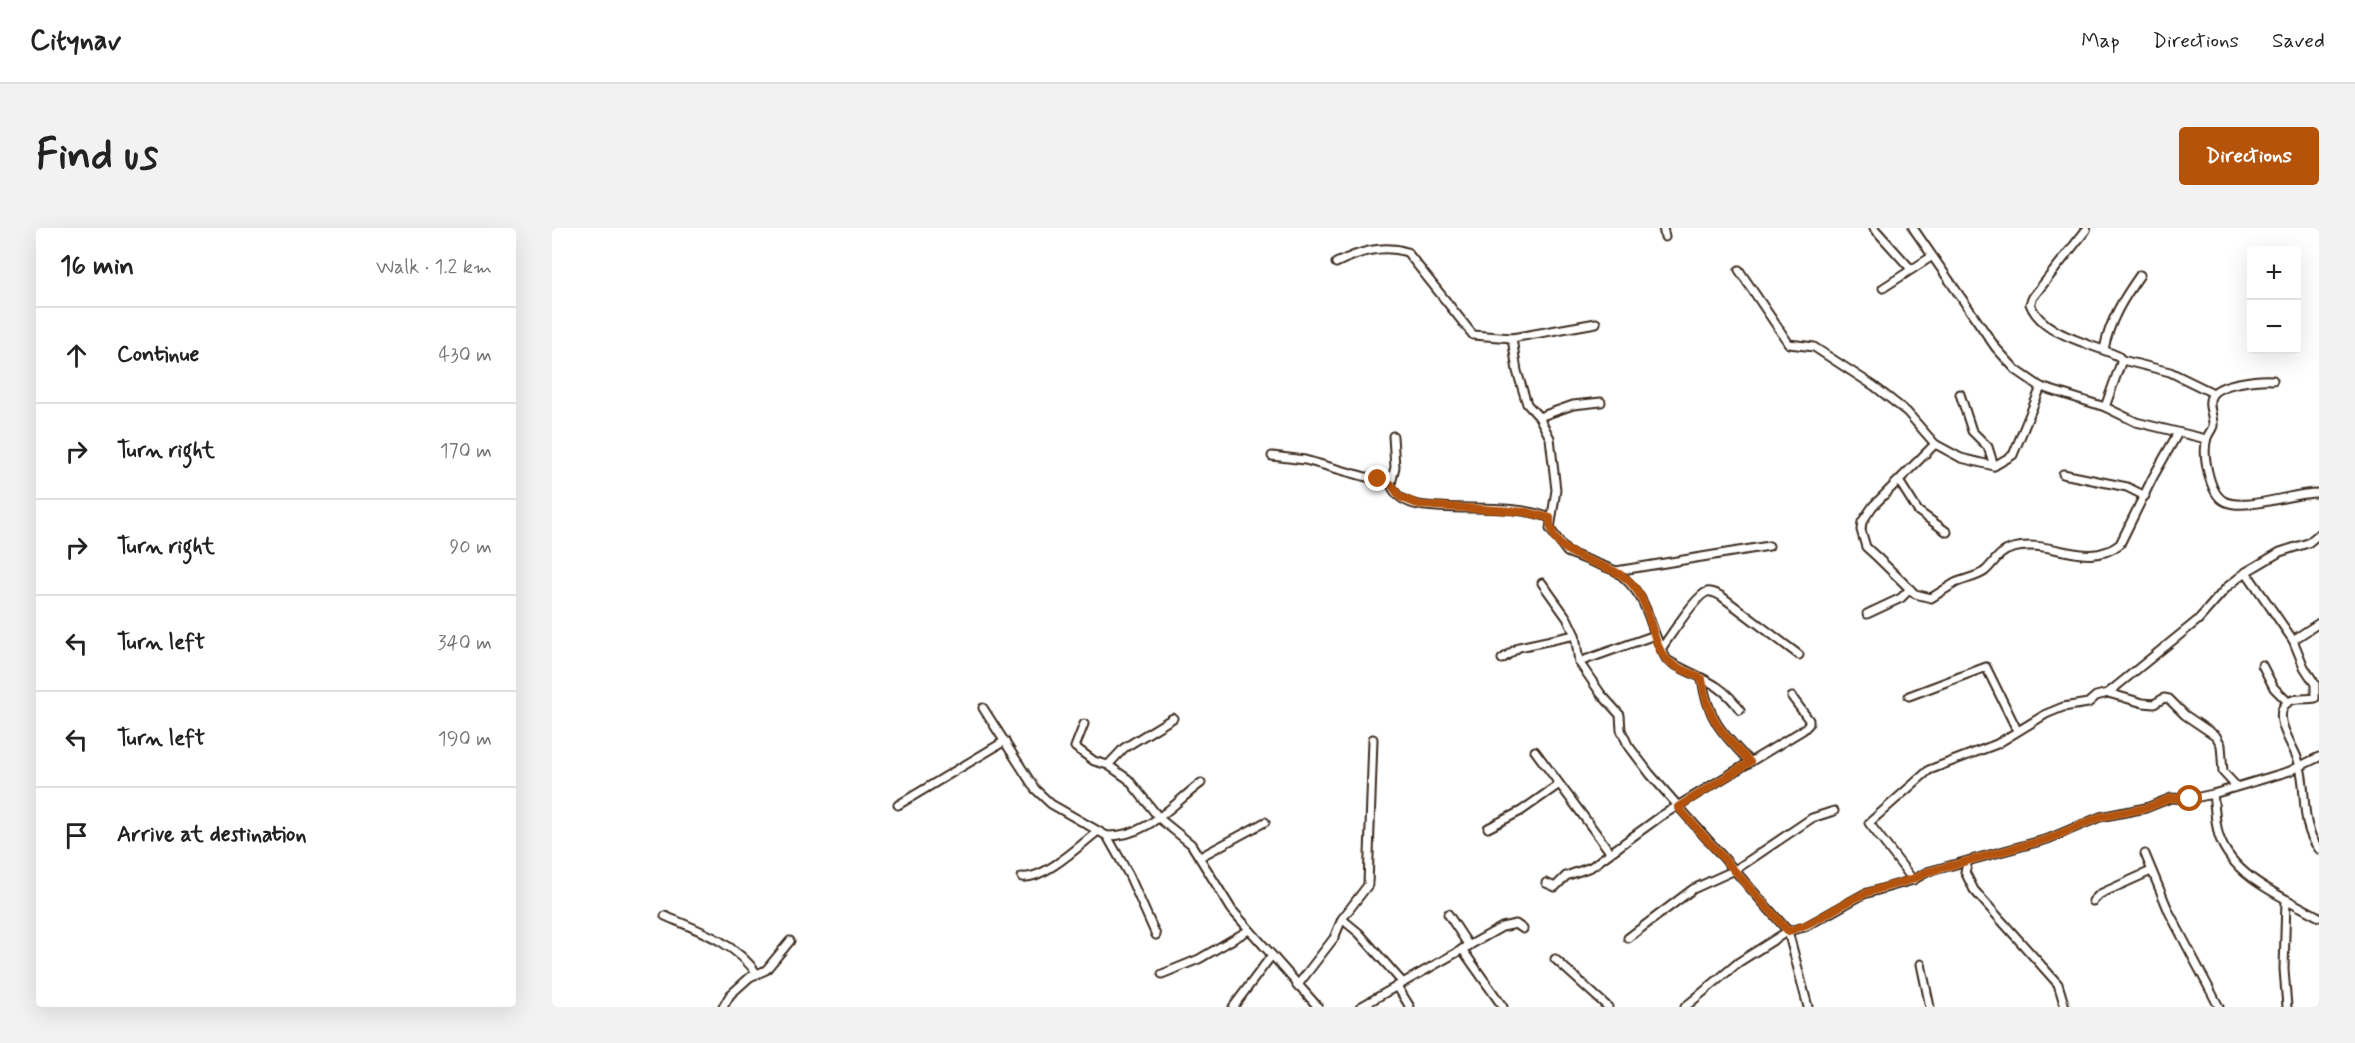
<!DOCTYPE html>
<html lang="en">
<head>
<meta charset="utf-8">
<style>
	:root { --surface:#fff; --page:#f2f2f2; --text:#222; --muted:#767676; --line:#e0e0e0; --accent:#b45309 }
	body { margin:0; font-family:Mynerve,sans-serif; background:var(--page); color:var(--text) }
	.controls { position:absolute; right:18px; top:18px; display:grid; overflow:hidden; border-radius:6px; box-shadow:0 6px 24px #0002 }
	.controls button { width:54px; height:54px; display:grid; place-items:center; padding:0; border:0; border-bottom:2px solid var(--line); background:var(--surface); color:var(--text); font:30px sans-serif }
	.stop { position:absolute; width:18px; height:18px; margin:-14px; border:4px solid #b45309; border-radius:50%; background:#fff }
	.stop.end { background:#b45309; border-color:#fff; box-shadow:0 2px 6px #0008 }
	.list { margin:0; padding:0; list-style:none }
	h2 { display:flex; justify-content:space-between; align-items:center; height:78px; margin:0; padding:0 24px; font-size:26px }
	h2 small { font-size:20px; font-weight:400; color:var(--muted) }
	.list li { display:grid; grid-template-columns:39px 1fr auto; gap:18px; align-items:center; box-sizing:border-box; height:96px; padding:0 24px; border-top:2px solid var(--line) }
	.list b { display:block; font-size:22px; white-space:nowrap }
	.list em { font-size:20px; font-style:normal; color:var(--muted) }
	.icon { flex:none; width:33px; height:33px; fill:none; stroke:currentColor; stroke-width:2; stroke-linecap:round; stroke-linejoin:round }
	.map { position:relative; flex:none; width:1767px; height:779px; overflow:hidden; border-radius:6px }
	header { display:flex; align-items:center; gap:36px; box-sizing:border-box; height:84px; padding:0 30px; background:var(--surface); border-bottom:2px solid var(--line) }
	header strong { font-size:28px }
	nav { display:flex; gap:33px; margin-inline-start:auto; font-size:21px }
	.intro { display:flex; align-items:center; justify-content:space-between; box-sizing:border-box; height:144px; padding:0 36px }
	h1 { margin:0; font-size:42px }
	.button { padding:15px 27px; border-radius:6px; background:var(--accent); color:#fff; font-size:21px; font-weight:700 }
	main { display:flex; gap:36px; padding:0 36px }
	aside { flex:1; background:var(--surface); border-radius:6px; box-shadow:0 6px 24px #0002 }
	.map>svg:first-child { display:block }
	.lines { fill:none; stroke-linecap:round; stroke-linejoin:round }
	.minor-casing { stroke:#3b2a1e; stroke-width:11 }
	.minor { stroke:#fff; stroke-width:7 }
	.route { stroke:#b45309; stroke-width:8 }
</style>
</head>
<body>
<header>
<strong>Citynav</strong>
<nav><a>Map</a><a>Directions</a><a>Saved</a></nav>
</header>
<div class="intro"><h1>Find us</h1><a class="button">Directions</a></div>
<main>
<aside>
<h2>16 min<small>Walk · 1.2 km</small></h2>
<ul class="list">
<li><svg class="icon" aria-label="ahead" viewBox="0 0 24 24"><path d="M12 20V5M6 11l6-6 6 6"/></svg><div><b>Continue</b></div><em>430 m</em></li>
<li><svg class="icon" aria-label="right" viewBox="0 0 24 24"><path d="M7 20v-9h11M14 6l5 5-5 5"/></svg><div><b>Turn right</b></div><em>170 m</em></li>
<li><svg class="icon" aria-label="right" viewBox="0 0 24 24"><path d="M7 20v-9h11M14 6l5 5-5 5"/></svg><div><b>Turn right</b></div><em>90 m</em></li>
<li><svg class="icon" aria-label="left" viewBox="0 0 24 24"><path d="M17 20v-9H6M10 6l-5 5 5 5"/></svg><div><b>Turn left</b></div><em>340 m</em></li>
<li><svg class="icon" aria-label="left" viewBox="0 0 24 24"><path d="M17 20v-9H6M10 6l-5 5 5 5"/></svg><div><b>Turn left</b></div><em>190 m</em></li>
<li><svg class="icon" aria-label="arrive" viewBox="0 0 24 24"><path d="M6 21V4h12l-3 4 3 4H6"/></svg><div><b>Arrive at destination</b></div></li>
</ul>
</aside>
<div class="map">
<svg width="1767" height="779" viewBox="0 0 1767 779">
	<rect width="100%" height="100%" fill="#fff"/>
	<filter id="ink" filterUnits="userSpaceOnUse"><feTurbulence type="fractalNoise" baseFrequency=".0167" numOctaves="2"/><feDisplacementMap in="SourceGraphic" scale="12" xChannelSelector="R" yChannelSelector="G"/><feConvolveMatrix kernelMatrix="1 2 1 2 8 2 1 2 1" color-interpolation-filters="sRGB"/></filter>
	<g filter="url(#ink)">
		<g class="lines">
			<defs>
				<g id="minor">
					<path d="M 1111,0 L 1113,9"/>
					<path d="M 1322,0 L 1358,40"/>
					<path d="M 1361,0 L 1444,120 L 1464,142 L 1489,159 L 1553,179 L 1584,194 L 1654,211"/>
					<path d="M 1534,2 L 1481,69 L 1478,76 C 1490,107 1538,115 1566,128 L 1570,132 L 1553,179"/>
					<path d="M 784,35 C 807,24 830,16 855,24 L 921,107 L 960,110 L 1044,95"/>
					<path d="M 1187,42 L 1237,116 L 1262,119 L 1322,158 L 1355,184 L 1383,216 L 1409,230 L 1442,238 L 1461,227 L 1489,159"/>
					<path d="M 1331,60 L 1379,29"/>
					<path d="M 960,110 L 965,143 L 975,176 L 987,189 L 998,210 L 1004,262 L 998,301 L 1015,324 L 1064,343 L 1217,318"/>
					<path d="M 1552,121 C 1558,92 1571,71 1588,47"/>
					<path d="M 1570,132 L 1618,144 L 1661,165"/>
					<path d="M 1721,152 C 1707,151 1668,155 1660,167 C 1654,176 1662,188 1661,198 C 1660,202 1656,206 1655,210 C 1650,225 1657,265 1672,273 C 1694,284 1742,264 1767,265"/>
					<path d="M 1408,166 L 1420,203 L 1436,219 L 1442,238"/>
					<path d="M 987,189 L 1021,177 L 1049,174"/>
					<path d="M 841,208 L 843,239 L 839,256 C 842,268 855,275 867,277 C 910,284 957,274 998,290"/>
					<path d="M 1383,216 L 1321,278 L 1310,294 L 1309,302 L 1314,319 L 1325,329 L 1363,366 L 1379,370 C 1387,365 1395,360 1403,355 C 1412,351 1425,349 1433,343 C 1443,334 1446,324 1461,320 C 1499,310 1535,342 1568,316 L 1601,249 L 1626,205"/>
					<path d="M 720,228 L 753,232 L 839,256"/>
					<path d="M 1511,246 L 1575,259 L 1593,268"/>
					<path d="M 1347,253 L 1366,283 L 1395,304"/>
					<path d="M 1064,343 C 1101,372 1094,396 1115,432 C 1144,450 1168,452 1188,482"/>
					<path d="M 1694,344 L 1741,412 L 1752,439 L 1763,456 L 1763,470 C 1753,472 1739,468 1732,478 C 1722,493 1743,520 1747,535 C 1756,564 1747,595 1767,621"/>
					<path d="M 990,355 L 1015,390 L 1023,407 L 1027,434 L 1049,466 L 1068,487 L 1069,502 L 1076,517 L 1098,546 L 1236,703 L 1256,779"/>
					<path d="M 1315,386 L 1349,370 L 1358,361"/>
					<path d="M 1741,412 L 1767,395"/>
					<path d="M 1109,421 C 1117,410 1144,367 1155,364 C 1160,363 1165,366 1169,368 L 1247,427"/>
					<path d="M 950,431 L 967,419 L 1023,407"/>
					<path d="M 1027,434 L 1103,407"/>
					<path d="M 1710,437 L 1722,460 L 1736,474"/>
					<path d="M 1150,451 C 1156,492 1171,506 1198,534"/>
					<path d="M 1556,465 L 1591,475 L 1602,476 L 1612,470 L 1617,471 L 1633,487 L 1664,508 L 1669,517 L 1671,544 L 1684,558"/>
					<path d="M 1357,468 L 1434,439 L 1465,502"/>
					<path d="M 431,480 L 483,561 L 499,576 L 555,608 C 597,608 618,578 649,555"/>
					<path d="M 532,496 L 523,519 L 542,533 L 556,537 L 576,551 L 608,591 L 639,616 L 680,682 L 766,779"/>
					<path d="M 983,523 L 1058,624"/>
					<path d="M 556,537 L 572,520 L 621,490"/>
					<path d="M 1661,566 C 1663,580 1663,595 1667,608 C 1681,650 1732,669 1767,689"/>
					<path d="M 346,577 L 453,513"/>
					<path d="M 936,600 L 969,583 L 1006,557"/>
					<path d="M 555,608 L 577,647 L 604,707"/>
					<path d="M 1593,626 L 1617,684 L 1667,779"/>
					<path d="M 648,629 L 713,594"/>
					<path d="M 1416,633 L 1413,644 L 1422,662 L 1506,756 L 1513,779"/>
					<path d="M 470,649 C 492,652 528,617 545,604"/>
					<path d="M 1361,652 L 1317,595 L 1377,542 L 1445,516 L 1494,486 L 1511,479 L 1536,475 L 1544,468 L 1556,465 L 1646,392 L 1675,359 L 1694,344 L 1728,324 L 1756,315 L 1767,306"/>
					<path d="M 994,655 L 1003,659 L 1014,648 L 1039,639 L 1109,588 L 1251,502 L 1257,496 L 1257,492 L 1240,469"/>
					<path d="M 1734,672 L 1732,741 L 1735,779"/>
					<path d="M 1541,673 L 1548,666 L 1599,643"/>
					<path d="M 896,686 L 917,718"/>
					<path d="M 113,688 C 146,702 184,715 205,746"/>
					<path d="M 790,691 L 807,705 L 851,755"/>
					<path d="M 1076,710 L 1141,661 L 1183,642 L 1260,590 L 1282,583"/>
					<path d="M 910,721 L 951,779"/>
					<path d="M 1003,731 L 1056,779"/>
					<path d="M 1369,736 L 1378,779"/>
					<path d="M 610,746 L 647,731 L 697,702"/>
					<path d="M 745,758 L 782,710 L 790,691 L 816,657 L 821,511"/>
					<path d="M 845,758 L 858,779"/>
					<path d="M 171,779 L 178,767 L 198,749 L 214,742 L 238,713"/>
					<path d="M 681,779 L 720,727"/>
					<path d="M 808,779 L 950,699 L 964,696 L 971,701"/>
					<path d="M 1133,779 L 1187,734 L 1236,703 L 1253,699 L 1312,666 L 1361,652 L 1375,644 L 1496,611 L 1548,589 L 1594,580 L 1619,570 L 1638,571 L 1661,566 L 1738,543 L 1767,529"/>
				</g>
			</defs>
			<use href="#minor" class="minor-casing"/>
			<use href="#minor" class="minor"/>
		</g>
	</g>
	<g class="lines" filter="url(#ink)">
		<path class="route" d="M 826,251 L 839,256 L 848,269 L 868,277 L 974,284 L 998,290 C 998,335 1056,330 1079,355 C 1101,379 1097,410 1114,431 C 1123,441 1140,444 1150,451 C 1155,492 1171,506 1198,534 L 1126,579 L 1236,703 C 1264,696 1286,677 1312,666 C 1333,657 1356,656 1375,644 L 1496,611 L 1548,589 L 1594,580 L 1619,570 L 1638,571"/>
	</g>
</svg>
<div class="controls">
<button>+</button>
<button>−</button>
</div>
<div class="stop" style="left:1638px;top:571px"></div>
<div class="stop end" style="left:826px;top:251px"></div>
</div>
</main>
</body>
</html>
